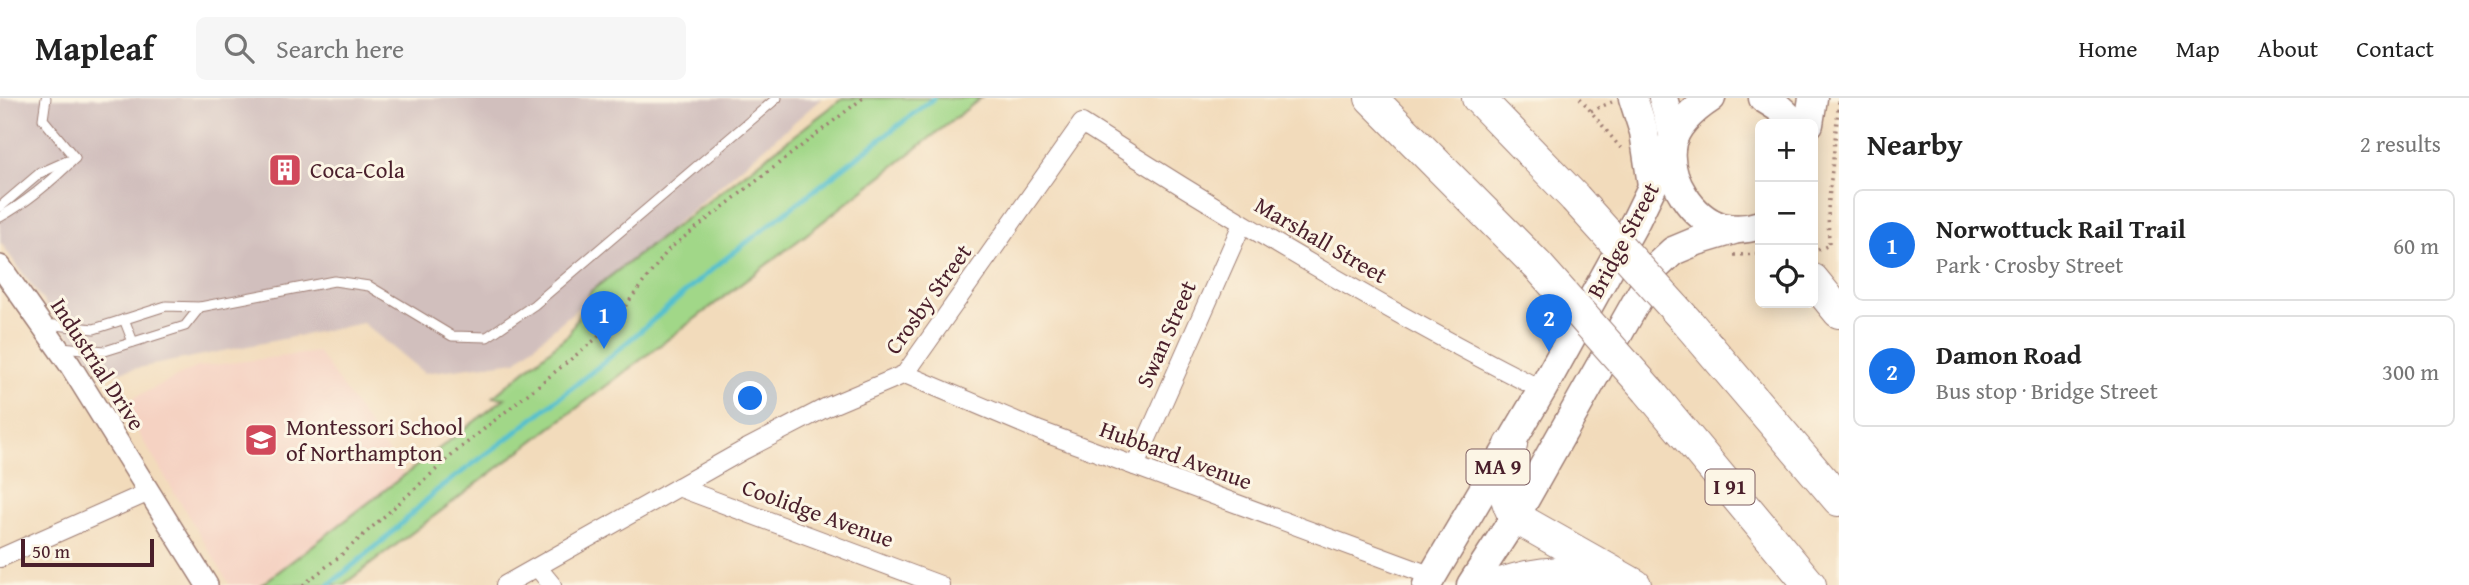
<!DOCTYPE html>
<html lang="en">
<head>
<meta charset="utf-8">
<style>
	:root { --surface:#fff; --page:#f6f6f6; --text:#222; --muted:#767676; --line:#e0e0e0; --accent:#1a73e8 }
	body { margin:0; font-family:"Gentium Book Plus",serif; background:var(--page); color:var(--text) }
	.controls { position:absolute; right:21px; top:21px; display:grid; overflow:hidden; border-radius:10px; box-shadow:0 4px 18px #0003 }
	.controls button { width:63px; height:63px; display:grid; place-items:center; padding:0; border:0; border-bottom:2px solid var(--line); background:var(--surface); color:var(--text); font:35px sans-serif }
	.scale { position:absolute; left:21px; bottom:18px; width:133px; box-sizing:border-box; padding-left:7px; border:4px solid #4a1f2b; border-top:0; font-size:19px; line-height:24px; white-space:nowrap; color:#4a1f2b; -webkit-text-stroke:5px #fcf5e5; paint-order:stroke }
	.you { position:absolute; left:751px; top:301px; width:24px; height:24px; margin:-18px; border:5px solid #fff; border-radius:50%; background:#1a73e8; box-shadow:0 0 0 10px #1a73e833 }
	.badge { display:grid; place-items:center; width:46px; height:46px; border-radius:50%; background:var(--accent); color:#fff; font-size:23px; font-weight:700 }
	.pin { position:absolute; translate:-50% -58px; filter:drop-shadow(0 2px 4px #0008) }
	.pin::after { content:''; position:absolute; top:37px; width:24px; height:21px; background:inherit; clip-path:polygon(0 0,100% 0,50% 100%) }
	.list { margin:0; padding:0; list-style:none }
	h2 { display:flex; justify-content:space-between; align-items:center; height:91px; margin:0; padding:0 28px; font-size:30px }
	h2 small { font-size:23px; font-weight:400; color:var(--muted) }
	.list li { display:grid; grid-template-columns:46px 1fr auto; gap:21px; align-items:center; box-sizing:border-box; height:112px; margin:0 14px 14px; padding:0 14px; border:2px solid var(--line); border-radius:10px }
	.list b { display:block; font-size:26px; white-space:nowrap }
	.list p { margin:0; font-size:23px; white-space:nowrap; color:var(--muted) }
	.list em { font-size:23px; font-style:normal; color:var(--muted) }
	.icon { flex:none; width:38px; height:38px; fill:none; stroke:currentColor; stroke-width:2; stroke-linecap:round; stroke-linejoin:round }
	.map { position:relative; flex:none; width:1839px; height:487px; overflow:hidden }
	header { display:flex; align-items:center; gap:42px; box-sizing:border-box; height:98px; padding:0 35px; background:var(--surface); border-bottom:2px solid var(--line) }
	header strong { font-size:33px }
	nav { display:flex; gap:38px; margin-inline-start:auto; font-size:24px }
	.search { width:490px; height:63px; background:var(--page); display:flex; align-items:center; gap:18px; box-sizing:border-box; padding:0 24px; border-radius:10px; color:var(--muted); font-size:26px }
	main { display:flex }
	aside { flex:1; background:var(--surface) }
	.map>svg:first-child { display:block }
	.built { fill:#f5d2c2 }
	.industrial { fill:#d1bfbd }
	.green { fill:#a1d788; stroke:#767b5a; stroke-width:2 }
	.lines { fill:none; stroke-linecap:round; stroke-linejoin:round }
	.stream { stroke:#54c0ce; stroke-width:5 }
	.service-casing { stroke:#9e7d73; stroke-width:11 }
	.minor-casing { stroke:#9e7d73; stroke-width:20 }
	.tertiary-casing { stroke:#9e7d73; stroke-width:24 }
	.primary-casing { stroke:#9e7d73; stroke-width:31 }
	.trunk-casing { stroke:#9e7d73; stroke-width:31 }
	.motorway-casing { stroke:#9e7d73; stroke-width:34 }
	.path { stroke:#9e7d73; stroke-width:3.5; stroke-dasharray:2 5; stroke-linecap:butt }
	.service { stroke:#fff; stroke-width:9 }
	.minor { stroke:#fff; stroke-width:18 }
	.tertiary { stroke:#fff; stroke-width:21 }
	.primary { stroke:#fff; stroke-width:28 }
	.trunk { stroke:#fff; stroke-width:28 }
	.motorway { stroke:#fff; stroke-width:32 }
	.motorway-bridge-casing { stroke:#9e7d73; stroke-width:34; stroke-linecap:butt }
	.motorway-bridge { stroke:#fff; stroke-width:32 }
	.labels { text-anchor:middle; stroke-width:6; stroke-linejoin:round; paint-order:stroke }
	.shield { fill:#fcf5e5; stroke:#7f5f63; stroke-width:2 }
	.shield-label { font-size:21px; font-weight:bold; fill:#4a1f2b }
	.poi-label { font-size:23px; fill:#4a1f2b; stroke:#fcf5e5; text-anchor:start }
	.street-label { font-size:23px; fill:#4a1f2b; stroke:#fcf5e5 }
</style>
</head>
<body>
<header>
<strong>Mapleaf</strong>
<div class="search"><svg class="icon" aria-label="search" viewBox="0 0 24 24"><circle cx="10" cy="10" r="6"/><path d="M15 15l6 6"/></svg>Search here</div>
<nav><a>Home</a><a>Map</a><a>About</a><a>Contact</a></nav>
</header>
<main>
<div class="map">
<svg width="1839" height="487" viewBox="0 0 1839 487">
	<rect width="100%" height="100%" fill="#fcf5e5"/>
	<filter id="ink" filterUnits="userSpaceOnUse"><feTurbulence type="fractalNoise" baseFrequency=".0143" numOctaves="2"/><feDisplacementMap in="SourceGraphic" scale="14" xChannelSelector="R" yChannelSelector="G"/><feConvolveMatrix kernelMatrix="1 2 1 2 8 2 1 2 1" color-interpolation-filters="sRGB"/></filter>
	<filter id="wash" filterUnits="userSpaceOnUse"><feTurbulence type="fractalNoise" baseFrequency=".00686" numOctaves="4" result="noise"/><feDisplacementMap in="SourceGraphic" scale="28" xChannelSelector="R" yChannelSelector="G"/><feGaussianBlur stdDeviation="1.57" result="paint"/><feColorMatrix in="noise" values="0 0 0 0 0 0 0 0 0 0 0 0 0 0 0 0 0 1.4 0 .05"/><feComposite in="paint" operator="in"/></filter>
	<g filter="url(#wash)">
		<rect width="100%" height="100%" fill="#f2dbbb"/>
		<path class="built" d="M 318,254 L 404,377 L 258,487 L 230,487 L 121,306 L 197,269 Z"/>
		<path class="industrial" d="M 0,0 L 822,0 L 516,263 L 424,275 L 363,225 L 103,277 L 54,218 L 0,144 Z"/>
		<path class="green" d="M 843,0 L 981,0 L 807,136 L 343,487 L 261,487 L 505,300 L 493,299 L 569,236 L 591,193 Z"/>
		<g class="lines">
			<path class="stream" d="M 329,487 L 385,441 L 436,393 L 511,338 L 603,265 L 716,168 L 934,0"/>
		</g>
	</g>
	<g filter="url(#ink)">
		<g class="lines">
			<defs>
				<g id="service">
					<path d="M 46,0 L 43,21 L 75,60"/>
					<path d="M 0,109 L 40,75 L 67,63"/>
					<path d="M 0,119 C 29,103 52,83 75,60"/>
					<path d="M 124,221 L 133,244"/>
					<path d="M 45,226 L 94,231 L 166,208 L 200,209 L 334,183 L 369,188 L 452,238 L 487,239 L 534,207 L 777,0"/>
					<path d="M 61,249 L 105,253 L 185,228 L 200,209"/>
				</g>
				<g id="minor">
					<path d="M 905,276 L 1040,333 L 1432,478"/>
					<path d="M 1135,368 L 1242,126"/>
					<path d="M 678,389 L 940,487"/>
					<path d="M 0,460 L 149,394"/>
					<path d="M 538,470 L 552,487"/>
					<path d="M 505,487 L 744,352 L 827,309 L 905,276 L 1082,25 C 1231,121 1384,212 1542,292"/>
				</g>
				<path id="tertiary" d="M 0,168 L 70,267 L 207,487"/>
				<g id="primary">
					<path d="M 1633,0 L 1644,34 L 1652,87"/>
					<path d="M 1663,0 L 1674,39"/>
				</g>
				<g id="trunk">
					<path d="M 1711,0 C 1694,11 1672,30 1671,51 C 1668,82 1692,120 1722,129 C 1734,132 1748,131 1760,127"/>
					<path d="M 1763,0 L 1779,10 L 1796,26"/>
					<path d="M 1809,26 L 1813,0"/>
					<path d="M 1427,487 L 1542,292 L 1636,122 L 1671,50"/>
					<path d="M 1471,487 L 1515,419 L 1656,169 L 1673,153 L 1697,143 L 1737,131"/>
				</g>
				<g id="motorway">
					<path d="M 1371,0 L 1538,168"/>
					<path d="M 1478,0 L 1575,100"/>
					<path d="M 1813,182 L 1839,214"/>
					<path d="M 1689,226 L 1839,402"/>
					<path d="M 1648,292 L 1810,487"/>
					<path d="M 1511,347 C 1503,376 1500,392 1515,419 L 1635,487"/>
					<path d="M 1498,487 C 1535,474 1571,471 1609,480"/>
				</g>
			</defs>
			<use href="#service" class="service-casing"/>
			<use href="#minor" class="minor-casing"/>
			<use href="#tertiary" class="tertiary-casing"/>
			<use href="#primary" class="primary-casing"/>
			<use href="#trunk" class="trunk-casing"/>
			<use href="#motorway" class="motorway-casing"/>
			<g class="path">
				<path d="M 1580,0 L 1623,53"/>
				<path d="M 1591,13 L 1612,4"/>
				<path d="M 1818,152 L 1829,147 L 1828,111 L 1839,2"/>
				<path d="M 1734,157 L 1760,156"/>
				<path d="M 303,487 L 340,458 L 459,351 L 596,241 L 616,220 L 669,151 L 863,0"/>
			</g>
			<use href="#service" class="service"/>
			<use href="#minor" class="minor"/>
			<use href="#tertiary" class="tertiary"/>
			<use href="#primary" class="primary"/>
			<use href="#trunk" class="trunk"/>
			<use href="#motorway" class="motorway"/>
			<defs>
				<g id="motorway-bridge">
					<path d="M 1575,100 L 1689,226"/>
					<path d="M 1538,168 L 1648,292"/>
				</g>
			</defs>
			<use href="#motorway-bridge" class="motorway-bridge-casing"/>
			<use href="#motorway-bridge" class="motorway-bridge"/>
		</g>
	</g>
	<defs>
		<symbol id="building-square" viewBox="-11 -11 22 22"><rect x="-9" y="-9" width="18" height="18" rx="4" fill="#d1495b" stroke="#fcf5e5"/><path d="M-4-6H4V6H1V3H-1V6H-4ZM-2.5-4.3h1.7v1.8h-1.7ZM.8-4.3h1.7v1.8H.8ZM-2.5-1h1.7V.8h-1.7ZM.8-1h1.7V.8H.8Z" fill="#fff"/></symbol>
		<symbol id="school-square" viewBox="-11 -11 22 22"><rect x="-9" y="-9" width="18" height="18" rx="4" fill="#d1495b" stroke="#fcf5e5"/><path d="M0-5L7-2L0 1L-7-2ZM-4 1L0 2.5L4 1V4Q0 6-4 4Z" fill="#fff"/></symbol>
	</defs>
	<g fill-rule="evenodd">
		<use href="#building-square" x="266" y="53" width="38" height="38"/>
		<use href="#school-square" x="242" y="323" width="38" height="38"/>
	</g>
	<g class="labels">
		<g class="shield">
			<rect x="1466.5" y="351.5" width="63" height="35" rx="5"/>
			<rect x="1705.5" y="371.5" width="49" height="35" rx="5"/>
		</g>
		<g class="shield-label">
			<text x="1498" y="376">MA 9</text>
			<text x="1730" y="396">I 91</text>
		</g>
		<g class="poi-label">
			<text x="310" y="80">Coca-Cola</text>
			<text x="286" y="337">Montessori School<tspan x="286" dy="26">of Northampton</tspan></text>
		</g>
		<g class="street-label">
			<text transform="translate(1321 142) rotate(30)" y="8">Marshall Street</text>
			<text transform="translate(1623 142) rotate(-62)" y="8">Bridge Street</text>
			<text transform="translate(928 201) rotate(-54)" y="8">Crosby Street</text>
			<text transform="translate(1166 236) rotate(-66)" y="8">Swan Street</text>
			<text transform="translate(98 266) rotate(57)" y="8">Industrial Drive</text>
			<text transform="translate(1176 357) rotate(20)" y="8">Hubbard Avenue</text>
			<text transform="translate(818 415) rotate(20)" y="8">Coolidge Avenue</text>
		</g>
	</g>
</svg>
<div class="controls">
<button>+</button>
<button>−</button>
<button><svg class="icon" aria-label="locate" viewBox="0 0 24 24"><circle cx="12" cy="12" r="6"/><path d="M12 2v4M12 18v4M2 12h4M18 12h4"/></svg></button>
</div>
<div class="scale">50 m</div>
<div class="you"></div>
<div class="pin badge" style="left:604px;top:251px">1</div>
<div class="pin badge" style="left:1549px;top:254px">2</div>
</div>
<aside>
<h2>Nearby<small>2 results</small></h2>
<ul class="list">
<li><span class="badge">1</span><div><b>Norwottuck Rail Trail</b><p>Park · Crosby Street</p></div><em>60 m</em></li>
<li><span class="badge">2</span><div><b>Damon Road</b><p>Bus stop · Bridge Street</p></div><em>300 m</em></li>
</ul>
</aside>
</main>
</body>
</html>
